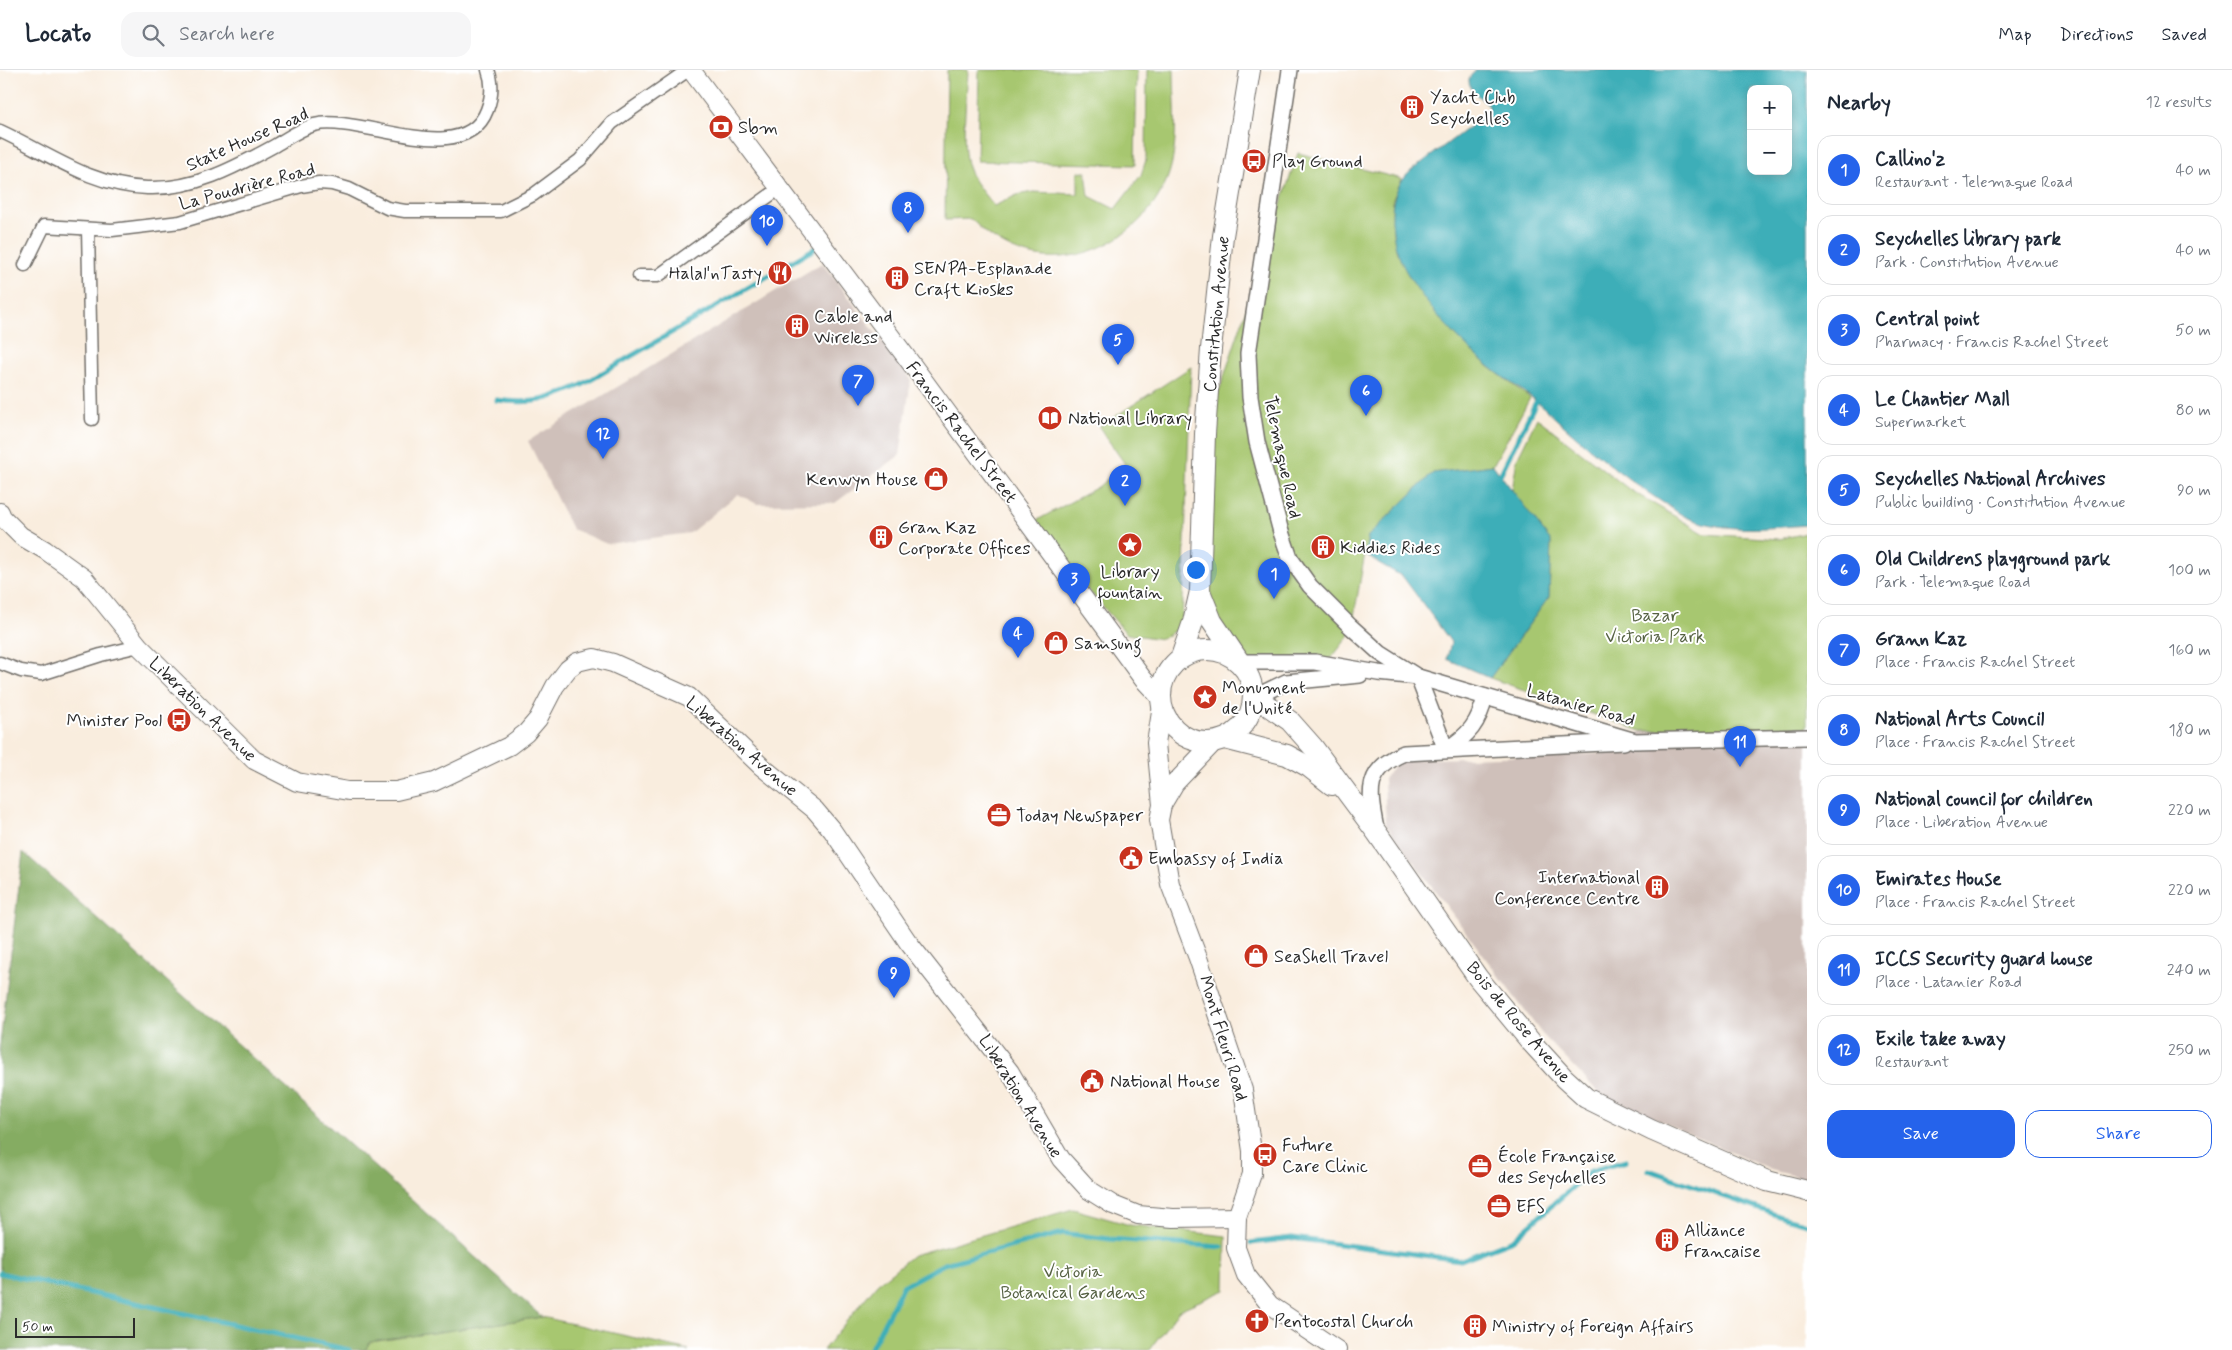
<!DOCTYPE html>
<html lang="en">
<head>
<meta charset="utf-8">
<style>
	:root { --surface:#fff; --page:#f6f6f7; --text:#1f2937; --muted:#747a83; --line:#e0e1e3; --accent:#2563eb }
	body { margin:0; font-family:Mynerve,sans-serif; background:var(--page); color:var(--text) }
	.controls { position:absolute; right:15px; top:15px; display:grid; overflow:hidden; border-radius:10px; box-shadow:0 2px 8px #0003 }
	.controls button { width:45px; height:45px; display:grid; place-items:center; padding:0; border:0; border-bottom:1px solid var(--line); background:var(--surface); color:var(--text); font:25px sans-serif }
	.scale { position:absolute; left:15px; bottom:12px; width:120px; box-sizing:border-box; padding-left:5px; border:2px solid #2b2b2b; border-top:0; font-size:14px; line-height:18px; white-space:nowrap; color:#2b2b2b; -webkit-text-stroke:4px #fff; paint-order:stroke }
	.you { position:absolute; left:1195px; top:499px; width:18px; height:18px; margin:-12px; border:4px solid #fff; border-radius:50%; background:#1a73e8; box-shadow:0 0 0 8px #1a73e833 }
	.badge { display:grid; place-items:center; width:32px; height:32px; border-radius:50%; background:var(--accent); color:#fff; font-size:16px; font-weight:700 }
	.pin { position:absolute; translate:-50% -41px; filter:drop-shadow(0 1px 2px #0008) }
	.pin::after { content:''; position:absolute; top:26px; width:18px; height:15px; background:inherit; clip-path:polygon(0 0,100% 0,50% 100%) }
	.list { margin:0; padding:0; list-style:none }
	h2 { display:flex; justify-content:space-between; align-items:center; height:65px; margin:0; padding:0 20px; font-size:21px }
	h2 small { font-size:16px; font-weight:400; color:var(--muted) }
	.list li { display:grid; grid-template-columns:32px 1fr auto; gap:15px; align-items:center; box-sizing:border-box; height:70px; margin:0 10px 10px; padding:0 10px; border:1px solid var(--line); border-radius:15px }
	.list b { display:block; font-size:19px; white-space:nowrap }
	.list p { margin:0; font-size:16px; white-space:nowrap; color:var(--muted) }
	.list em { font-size:16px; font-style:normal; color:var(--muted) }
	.actions { display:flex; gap:10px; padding:15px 20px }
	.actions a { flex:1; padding:11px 0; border:1px solid var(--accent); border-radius:15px; text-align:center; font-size:18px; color:var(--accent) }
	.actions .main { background:var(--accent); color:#fff }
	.icon { flex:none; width:28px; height:28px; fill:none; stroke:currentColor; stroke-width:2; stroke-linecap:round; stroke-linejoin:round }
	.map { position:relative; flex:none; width:1807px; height:1280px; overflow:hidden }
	header { display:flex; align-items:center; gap:30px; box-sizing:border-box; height:70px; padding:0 25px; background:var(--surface); border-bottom:1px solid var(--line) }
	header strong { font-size:24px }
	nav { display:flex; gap:28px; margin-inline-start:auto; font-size:18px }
	.search { width:350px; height:45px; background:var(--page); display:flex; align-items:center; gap:12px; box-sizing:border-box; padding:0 18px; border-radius:15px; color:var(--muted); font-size:19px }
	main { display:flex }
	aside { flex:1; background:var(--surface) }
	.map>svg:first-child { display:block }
	.industrial { fill:#cfc0ba }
	.green { fill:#a7c76f; stroke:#69794d }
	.forest { fill:#85ac62; stroke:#586c46 }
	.water { fill:#3eaeb8; stroke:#346c72; fill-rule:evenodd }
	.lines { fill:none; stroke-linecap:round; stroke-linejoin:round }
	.stream { stroke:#3eaeb8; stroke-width:5 }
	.minor-casing { stroke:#736f6a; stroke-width:15 }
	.tertiary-casing { stroke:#736f6a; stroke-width:18 }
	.secondary-casing { stroke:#736f6a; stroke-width:20 }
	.primary-casing { stroke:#736f6a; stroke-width:22 }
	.minor { stroke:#fff; stroke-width:12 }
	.tertiary { stroke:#fff; stroke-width:15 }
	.secondary { stroke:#fff; stroke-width:18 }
	.primary { stroke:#fff; stroke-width:20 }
	.labels { text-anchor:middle; stroke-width:4; stroke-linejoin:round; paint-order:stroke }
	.poi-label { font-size:18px; fill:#2b2b2b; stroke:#fff; text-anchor:start }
	.street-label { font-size:18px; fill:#2b2b2b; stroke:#fff }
	.park-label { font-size:18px; fill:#566243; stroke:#fff }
</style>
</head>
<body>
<header>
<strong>Locato</strong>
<div class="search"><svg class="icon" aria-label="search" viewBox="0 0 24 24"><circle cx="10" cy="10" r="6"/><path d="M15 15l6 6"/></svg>Search here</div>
<nav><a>Map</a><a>Directions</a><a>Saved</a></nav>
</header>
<main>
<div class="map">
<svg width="1807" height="1280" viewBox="0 0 1807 1280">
	<rect width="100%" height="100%" fill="#fff"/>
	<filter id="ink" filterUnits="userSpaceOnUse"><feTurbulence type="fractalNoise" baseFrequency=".02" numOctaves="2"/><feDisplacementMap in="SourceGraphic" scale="10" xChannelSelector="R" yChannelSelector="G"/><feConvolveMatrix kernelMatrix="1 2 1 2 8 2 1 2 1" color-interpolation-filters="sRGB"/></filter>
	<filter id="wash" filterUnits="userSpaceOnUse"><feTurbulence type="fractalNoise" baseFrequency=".0096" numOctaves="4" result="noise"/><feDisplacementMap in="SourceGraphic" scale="20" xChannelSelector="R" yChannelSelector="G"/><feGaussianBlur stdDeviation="1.12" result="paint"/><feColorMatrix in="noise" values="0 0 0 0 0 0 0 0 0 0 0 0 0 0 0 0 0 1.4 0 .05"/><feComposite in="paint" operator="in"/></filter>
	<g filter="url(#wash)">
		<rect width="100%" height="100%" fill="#f9edde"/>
		<g class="industrial">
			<path d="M 822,193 L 911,309 L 900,385 L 835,433 L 757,434 L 738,424 L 690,463 L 607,474 L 572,459 L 528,371 Z"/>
			<path d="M 1807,657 L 1807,1109 L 1771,1100 L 1600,1024 L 1542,964 L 1386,755 L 1384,709 L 1398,690 L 1627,683 L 1641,661 Z"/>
		</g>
		<g class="green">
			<path d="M 947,0 L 968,0 C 967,27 960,73 968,97 C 973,112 984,124 994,136 L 1017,125 L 1033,122 L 1078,124 L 1078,102 L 1086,102 L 1089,126 L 1115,139 L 1141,105 L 1146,90 L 1147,0 L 1174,0 C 1174,37 1181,82 1164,116 C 1140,168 1074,202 1018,181 C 999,174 985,163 971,149 L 945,150 Z"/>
			<path d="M 979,0 L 1137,0 L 1135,95 L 977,91 Z"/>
			<path d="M 1298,83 L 1402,109 L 1393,129 L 1392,141 L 1393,164 L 1397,183 L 1456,266 L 1488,296 L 1530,328 L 1493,395 L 1433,403 L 1368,466 L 1351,563 L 1330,590 L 1240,592 L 1200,521 L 1205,364 Z"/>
			<path d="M 1191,297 L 1182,556 L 1162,569 L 1127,564 L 1030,454 L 1098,417 L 1125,394 L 1099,357 Z"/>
			<path d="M 1537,348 L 1630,420 L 1705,464 L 1779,469 L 1807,463 L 1807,657 L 1641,661 L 1490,608 L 1549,527 L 1551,471 L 1512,421 L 1517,389 Z"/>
			<path d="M 1073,1139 L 1130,1155 L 1226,1166 L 1225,1220 L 1179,1240 L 1149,1280 L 823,1280 L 877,1214 L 913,1185 Z"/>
			<path d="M 542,1247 L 689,1280 L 365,1280 L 370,1272 Z"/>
		</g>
		<path class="forest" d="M 23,782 L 542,1247 L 370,1272 L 365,1280 L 0,1280 L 0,975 Z"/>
		<g class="water">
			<path d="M 1476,0 L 1807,0 L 1807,455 C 1768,458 1729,463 1691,449 C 1681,446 1671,437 1662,432 C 1620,405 1581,372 1544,338 C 1528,323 1507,311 1490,297 C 1458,271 1412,222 1398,184 C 1394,173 1393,162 1392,150 C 1392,129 1396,114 1412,100 L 1489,42 L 1489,36 C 1483,30 1468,19 1469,10 C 1469,6 1474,3 1476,0 ZM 1751,19 L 1788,19 L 1788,101 L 1751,101 Z"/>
			<path d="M 1493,395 L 1551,471 L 1549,527 L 1490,608 L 1447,589 L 1451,572 L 1403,507 L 1365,485 L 1368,466 L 1433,403 Z"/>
		</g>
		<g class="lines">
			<g class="stream">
				<path d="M 496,330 C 535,335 547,330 582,315 L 819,176"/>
				<path d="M 1500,405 L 1536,332"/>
				<path d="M 1649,1100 L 1785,1148 L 1807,1154"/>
				<path d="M 1251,1173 L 1292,1168 L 1461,1190 L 1513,1170 L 1591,1101 L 1626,1091"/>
				<path d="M 0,1203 L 349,1280"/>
				<path d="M 870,1280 L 903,1216 L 944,1194 L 1063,1163 L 1109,1169 L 1222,1177"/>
			</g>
		</g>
	</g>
	<g filter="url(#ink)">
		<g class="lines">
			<defs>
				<g id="minor">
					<path d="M 0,61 C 48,83 91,116 147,118 C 193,120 234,98 274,76 C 286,69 300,59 314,55 C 359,43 464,101 487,40 C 492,27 493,13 488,0"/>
					<path d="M 88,159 L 92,349"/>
					<path d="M 25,195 L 44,156 L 112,160 L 180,152 L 301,116 L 319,113 L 332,114 L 349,119 L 387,138 L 405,141 L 501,141 L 533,125 L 580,90 L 612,53 L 688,0"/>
					<path d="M 639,206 L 658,206 L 780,118"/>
					<path d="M 0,593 L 21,601 L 41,604 L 101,585 L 139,576"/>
				</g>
				<g id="tertiary">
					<path d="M 1290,0 L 1248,284 L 1250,327 L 1257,372 L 1281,462 L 1290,488 L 1310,516 L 1350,556 L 1380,583 L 1418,607"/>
					<path d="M 1240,592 L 1315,592 L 1378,603 L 1418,607 L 1635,671 L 1807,667"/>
					<path d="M 1418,607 L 1446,680 C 1469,665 1479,653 1485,627"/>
					<path d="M 1255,627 L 1286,612 L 1360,605"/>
					<path d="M 1376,759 C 1369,723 1364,700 1404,683 L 1624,672"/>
				</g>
				<g id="secondary">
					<path d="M 691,0 L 913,296 L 1143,609 L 1161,628"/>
					<path d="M 0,442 L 2,447 L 21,466 L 45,480 L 84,508 L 139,576 L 254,690 L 297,712 L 348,721 L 396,721 L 434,712 L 509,676 L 526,663 L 538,649 L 555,616 L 568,599 L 577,592 L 594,588 L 613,593 L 689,627 L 761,696 L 815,740 L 832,760 L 908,872 L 1010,1002 L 1061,1089 L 1089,1120 L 1113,1135 L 1138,1145 L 1173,1148 L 1237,1147"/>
					<path d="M 1162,636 L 1156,673 L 1162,735 L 1159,750 L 1170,814 L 1198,888 L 1243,1020 L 1252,1081 L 1252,1104 L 1237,1147 L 1236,1178 L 1246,1205 L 1270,1235 L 1337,1280"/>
					<path d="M 1162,735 L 1175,713 L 1215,671"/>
				</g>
				<g id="primary">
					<path d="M 1200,521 L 1212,551 L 1239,591"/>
					<circle cx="1207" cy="626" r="46"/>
					<path d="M 1181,587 L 1193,552 L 1200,521 L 1205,364 L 1211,279 L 1223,166 L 1250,0"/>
					<path d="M 1255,627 L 1290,651 L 1313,677 L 1377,763 L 1478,908 L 1531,972 L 1564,1008 L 1586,1028 L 1651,1060 L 1767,1111 L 1807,1121"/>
					<path d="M 1225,669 L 1287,685 L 1309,697 L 1332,715"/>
				</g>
			</defs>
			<use href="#minor" class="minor-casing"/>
			<use href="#tertiary" class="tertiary-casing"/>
			<use href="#secondary" class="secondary-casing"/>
			<use href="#primary" class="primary-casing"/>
			<use href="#minor" class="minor"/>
			<use href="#tertiary" class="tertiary"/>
			<use href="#secondary" class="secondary"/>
			<use href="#primary" class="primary"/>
		</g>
	</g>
	<defs>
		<symbol id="building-disc" viewBox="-11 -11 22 22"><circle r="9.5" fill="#c8321e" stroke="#fff"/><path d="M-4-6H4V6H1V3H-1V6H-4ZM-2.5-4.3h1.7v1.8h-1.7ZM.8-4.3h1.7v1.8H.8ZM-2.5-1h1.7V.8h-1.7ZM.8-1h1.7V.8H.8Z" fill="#fff"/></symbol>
		<symbol id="bank-disc" viewBox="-11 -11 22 22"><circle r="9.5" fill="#c8321e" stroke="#fff"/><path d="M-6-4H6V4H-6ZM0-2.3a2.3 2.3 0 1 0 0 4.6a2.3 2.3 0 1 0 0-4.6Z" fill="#fff"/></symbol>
		<symbol id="bus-disc" viewBox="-11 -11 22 22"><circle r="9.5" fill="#c8321e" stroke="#fff"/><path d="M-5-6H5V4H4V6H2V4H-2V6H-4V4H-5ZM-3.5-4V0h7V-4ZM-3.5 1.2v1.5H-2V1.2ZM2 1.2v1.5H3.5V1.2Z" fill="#fff"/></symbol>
		<symbol id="restaurant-disc" viewBox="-11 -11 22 22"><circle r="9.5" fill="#c8321e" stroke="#fff"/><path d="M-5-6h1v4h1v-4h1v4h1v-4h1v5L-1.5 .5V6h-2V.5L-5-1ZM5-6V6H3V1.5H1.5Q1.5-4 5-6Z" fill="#fff"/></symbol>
		<symbol id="library-disc" viewBox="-11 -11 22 22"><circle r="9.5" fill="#c8321e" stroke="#fff"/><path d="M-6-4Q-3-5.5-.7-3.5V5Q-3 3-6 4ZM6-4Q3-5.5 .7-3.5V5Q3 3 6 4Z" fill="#fff"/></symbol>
		<symbol id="shop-disc" viewBox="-11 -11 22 22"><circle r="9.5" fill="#c8321e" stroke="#fff"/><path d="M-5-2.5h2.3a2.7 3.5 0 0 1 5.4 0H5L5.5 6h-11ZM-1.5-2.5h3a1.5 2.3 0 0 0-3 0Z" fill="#fff"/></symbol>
		<symbol id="sight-disc" viewBox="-11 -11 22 22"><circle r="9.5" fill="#c8321e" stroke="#fff"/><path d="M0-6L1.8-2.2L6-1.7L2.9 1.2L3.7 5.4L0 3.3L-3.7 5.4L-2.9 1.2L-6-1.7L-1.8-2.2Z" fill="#fff"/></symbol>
		<symbol id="office-disc" viewBox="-11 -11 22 22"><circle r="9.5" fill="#c8321e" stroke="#fff"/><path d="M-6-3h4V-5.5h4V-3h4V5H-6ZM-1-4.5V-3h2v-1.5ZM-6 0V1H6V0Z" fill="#fff"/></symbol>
		<symbol id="civic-disc" viewBox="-11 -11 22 22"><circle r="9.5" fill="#c8321e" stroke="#fff"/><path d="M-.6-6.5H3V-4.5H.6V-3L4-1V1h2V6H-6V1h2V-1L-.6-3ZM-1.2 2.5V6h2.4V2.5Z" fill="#fff"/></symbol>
		<symbol id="church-disc" viewBox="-11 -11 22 22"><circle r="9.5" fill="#c8321e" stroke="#fff"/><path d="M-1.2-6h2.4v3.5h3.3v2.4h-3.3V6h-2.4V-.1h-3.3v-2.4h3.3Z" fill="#fff"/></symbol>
	</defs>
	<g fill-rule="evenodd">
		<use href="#building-disc" x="1398" y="23" width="28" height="28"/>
		<use href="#bank-disc" x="707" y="43" width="28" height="28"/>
		<use href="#bus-disc" x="1240" y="77" width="28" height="28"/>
		<use href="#restaurant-disc" x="766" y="189" width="28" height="28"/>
		<use href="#building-disc" x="883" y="194" width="28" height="28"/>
		<use href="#building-disc" x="783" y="242" width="28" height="28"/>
		<use href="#library-disc" x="1036" y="334" width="28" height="28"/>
		<use href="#shop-disc" x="922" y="395" width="28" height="28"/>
		<use href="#building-disc" x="867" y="453" width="28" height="28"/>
		<use href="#sight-disc" x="1116" y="461" width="28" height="28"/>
		<use href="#building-disc" x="1309" y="463" width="28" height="28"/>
		<use href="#shop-disc" x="1042" y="559" width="28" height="28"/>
		<use href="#sight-disc" x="1191" y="613" width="28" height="28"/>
		<use href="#bus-disc" x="165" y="636" width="28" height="28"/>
		<use href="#office-disc" x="985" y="731" width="28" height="28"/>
		<use href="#civic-disc" x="1117" y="774" width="28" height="28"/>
		<use href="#building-disc" x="1643" y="803" width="28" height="28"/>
		<use href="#shop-disc" x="1242" y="872" width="28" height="28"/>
		<use href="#civic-disc" x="1078" y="997" width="28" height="28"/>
		<use href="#bus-disc" x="1251" y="1071" width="28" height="28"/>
		<use href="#office-disc" x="1466" y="1082" width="28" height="28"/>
		<use href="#office-disc" x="1485" y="1122" width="28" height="28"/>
		<use href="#building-disc" x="1653" y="1156" width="28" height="28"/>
		<use href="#church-disc" x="1243" y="1237" width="28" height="28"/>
		<use href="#building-disc" x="1461" y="1242" width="28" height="28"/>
	</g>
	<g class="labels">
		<g class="poi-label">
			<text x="1430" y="33">Yacht Club<tspan x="1430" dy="21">Seychelles</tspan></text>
			<text x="738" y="63">Sbm</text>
			<text x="1272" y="97">Play Ground</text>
			<text x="914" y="204">SENPA-Esplanade<tspan x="914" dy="21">Craft Kiosks</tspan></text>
			<text x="762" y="209" text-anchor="end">Halal'nTasty</text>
			<text x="814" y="252">Cable and<tspan x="814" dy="21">Wireless</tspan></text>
			<text x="1068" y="354">National Library</text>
			<text x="918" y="415" text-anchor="end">Kenwyn House</text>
			<text x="898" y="463">Gran Kaz<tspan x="898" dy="21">Corporate Offices</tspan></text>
			<text x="1340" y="483">Kiddies Rides</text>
			<text x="1130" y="507" text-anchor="middle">Library<tspan x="1130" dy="21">fountain</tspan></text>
			<text x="1074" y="579">Samsung</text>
			<text x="1222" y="623">Monument<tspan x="1222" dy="21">de l'Unité</tspan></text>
			<text x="162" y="656" text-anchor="end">Minister Pool</text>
			<text x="1016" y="751">Today Newspaper</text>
			<text x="1148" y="794">Embassy of India</text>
			<text x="1640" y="813" text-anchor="end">International<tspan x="1640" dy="21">Conference Centre</tspan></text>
			<text x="1274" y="892">SeaShell Travel</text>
			<text x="1110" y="1017">National House</text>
			<text x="1282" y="1081">Future<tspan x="1282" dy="21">Care Clinic</tspan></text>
			<text x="1498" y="1092">École Française<tspan x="1498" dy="21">des Seychelles</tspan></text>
			<text x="1516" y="1142">EFS</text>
			<text x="1684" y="1166">Alliance<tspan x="1684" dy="21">Francaise</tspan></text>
			<text x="1274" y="1257">Pentocostal Church</text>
			<text x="1492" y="1262">Ministry of Foreign Affairs</text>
		</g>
		<g class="street-label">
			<text transform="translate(247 69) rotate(-24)" y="6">State House Road</text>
			<text transform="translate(247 116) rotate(-15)" y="6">La Poudrière Road</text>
			<text transform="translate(1216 244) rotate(-85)" y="6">Constitution Avenue</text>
			<text transform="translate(962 362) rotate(53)" y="6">Francis Rachel Street</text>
			<text transform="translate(1283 387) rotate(78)" y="6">Telemaque Road</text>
			<text transform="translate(1581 635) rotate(16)" y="6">Latanier Road</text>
			<text transform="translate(203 639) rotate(44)" y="6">Liberation Avenue</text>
			<text transform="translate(742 676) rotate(41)" y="6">Liberation Avenue</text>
			<text transform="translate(1519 952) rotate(50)" y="6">Bois de Rose Avenue</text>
			<text transform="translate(1224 968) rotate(73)" y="6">Mont Fleuri Road</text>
			<text transform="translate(1021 1026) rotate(58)" y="6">Liberation Avenue</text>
		</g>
		<g class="park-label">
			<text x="1655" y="551">Bazar<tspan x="1655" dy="21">Victoria Park</tspan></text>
			<text x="1073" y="1207">Victoria<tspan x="1073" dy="21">Botanical Gardens</tspan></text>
		</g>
	</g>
</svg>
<div class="controls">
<button>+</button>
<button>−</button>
</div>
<div class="scale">50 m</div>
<div class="you"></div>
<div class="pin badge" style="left:1274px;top:529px">1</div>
<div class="pin badge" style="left:1125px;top:436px">2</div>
<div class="pin badge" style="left:1074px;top:534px">3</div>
<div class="pin badge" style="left:1018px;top:588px">4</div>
<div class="pin badge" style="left:1118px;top:295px">5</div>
<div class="pin badge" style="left:1366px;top:346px">6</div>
<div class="pin badge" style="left:858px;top:336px">7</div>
<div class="pin badge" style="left:908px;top:163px">8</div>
<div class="pin badge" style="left:894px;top:928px">9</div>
<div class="pin badge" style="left:767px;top:176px">10</div>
<div class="pin badge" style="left:1740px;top:697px">11</div>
<div class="pin badge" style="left:603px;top:389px">12</div>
</div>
<aside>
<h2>Nearby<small>12 results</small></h2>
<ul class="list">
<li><span class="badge">1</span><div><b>Callino'z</b><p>Restaurant · Telemaque Road</p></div><em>40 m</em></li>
<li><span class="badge">2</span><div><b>Seychelles library park</b><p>Park · Constitution Avenue</p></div><em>40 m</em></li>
<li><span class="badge">3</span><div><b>Central point</b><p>Pharmacy · Francis Rachel Street</p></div><em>50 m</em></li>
<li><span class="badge">4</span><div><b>Le Chantier Mall</b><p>Supermarket</p></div><em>80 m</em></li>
<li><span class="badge">5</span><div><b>Seychelles National Archives</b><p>Public building · Constitution Avenue</p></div><em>90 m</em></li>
<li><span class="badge">6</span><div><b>Old Childrens playground park</b><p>Park · Telemaque Road</p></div><em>100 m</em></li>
<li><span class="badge">7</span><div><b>Grann Kaz</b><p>Place · Francis Rachel Street</p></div><em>160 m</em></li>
<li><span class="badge">8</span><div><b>National Arts Council</b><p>Place · Francis Rachel Street</p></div><em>180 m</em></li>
<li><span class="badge">9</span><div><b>National council for children</b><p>Place · Liberation Avenue</p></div><em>220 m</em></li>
<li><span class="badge">10</span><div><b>Emirates House</b><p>Place · Francis Rachel Street</p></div><em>220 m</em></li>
<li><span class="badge">11</span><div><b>ICCS Security guard house</b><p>Place · Latanier Road</p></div><em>240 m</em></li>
<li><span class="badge">12</span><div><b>Exile take away</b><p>Restaurant</p></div><em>250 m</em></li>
</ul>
<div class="actions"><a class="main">Save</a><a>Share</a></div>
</aside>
</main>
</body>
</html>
